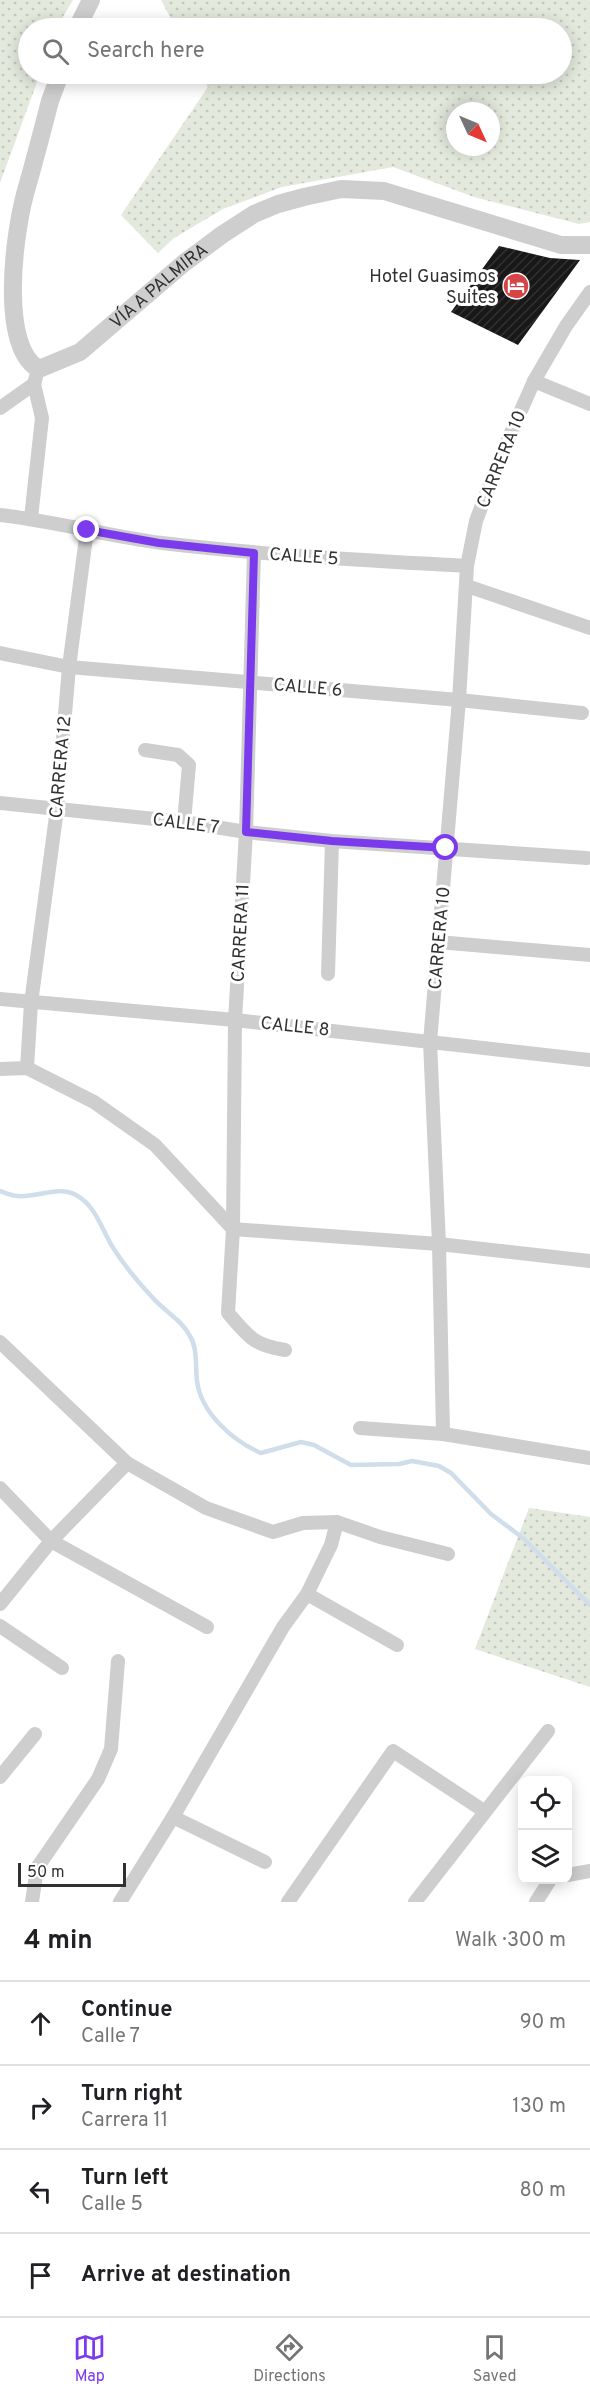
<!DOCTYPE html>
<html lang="en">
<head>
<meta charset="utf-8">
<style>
	:root { --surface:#fff; --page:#f2f2f2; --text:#202124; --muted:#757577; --line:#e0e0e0; --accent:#7c3aed }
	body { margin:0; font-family:Overpass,sans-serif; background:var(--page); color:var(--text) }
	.controls { position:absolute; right:18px; bottom:18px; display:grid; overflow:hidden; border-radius:12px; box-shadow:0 3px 15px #0003 }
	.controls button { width:54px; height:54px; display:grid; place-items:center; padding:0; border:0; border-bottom:2px solid var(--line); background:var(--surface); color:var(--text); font:30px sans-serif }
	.compass { position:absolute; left:446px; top:102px; width:54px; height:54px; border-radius:50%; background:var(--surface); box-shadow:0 3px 15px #0003; rotate:134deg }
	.scale { position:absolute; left:18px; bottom:15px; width:108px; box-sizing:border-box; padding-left:6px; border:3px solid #313131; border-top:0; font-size:16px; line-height:21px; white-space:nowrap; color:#313131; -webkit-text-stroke:4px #fff; paint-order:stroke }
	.stop { position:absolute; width:18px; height:18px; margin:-14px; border:4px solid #7c3aed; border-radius:50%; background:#fff }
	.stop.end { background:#7c3aed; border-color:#fff; box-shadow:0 2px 6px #0008 }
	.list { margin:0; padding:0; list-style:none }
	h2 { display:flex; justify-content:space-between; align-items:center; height:78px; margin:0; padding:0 24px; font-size:26px }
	h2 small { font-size:20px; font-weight:400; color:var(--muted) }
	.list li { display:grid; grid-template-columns:39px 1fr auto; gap:18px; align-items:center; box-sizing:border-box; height:84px; padding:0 24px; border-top:2px solid var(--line) }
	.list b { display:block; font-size:22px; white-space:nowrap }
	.list p { margin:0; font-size:20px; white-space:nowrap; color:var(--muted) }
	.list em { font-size:20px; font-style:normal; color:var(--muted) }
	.icon { flex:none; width:33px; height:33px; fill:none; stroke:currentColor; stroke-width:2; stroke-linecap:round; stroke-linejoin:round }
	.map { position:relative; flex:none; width:590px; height:1902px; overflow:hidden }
	.search { position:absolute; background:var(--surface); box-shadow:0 3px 15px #0003; left:18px; right:18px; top:18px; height:66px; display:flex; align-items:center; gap:15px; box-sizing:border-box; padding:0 21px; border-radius:33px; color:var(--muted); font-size:22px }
	.sheet { height:414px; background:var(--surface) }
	nav { display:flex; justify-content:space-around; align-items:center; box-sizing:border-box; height:84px; border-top:2px solid var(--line); background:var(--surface); font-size:16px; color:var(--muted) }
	nav a { display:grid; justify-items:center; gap:3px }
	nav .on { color:var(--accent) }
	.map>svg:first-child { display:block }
	.grass { fill:url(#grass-dots); fill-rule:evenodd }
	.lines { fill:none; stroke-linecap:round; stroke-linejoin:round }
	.stream { stroke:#cfdeea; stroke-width:4.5 }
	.building { fill:url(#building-hatch) }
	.minor { stroke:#cecece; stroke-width:14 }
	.tertiary { stroke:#cecece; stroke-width:18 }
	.route { stroke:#7c3aed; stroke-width:8 }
	.labels { text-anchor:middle; stroke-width:6; stroke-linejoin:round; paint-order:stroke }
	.poi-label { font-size:18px; fill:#313131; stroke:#fff; text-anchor:end }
	.street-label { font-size:18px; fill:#313131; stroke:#fff }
</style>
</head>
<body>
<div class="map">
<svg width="590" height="1902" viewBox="0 0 590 1902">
	<defs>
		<pattern id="grass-dots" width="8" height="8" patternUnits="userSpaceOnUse" patternTransform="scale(1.5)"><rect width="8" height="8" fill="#e3e9dd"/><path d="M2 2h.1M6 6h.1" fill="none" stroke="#c3c8be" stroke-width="1.8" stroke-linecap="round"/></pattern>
		<pattern id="building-hatch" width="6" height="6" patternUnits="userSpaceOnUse" patternTransform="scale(1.5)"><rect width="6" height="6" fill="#181818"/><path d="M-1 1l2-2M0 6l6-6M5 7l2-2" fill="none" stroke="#313131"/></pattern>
	</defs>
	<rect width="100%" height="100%" fill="#fff"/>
	<g class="grass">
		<path d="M 0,0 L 73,0 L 56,28 L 28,28 L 28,74 L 40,74 L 0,183 Z"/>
		<path d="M 161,0 L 590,0 L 590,222 L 579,224 L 474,197 L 393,167 L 282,187 L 223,209 L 174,238 L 158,253 L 121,215 L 208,87 L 201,74 L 562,74 L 562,28 L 176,28 ZM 455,111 L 491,111 L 491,147 L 455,147 Z"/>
		<path d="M 529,1508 L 590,1517 L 590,1687 L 475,1649 Z"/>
	</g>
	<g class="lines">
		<path class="stream" d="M 0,1191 C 5,1193 12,1196 18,1196 C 36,1198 59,1185 76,1195 C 96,1206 101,1228 112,1246 C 123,1264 138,1282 152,1297 C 164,1311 181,1319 190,1336 C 198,1349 195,1366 197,1381 C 201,1413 233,1441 261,1453 L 301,1442 L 314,1445 L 351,1465 L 399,1464 L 412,1461 L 439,1466 L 451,1473 L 491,1514 L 523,1538 L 590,1605"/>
	</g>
	<path class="building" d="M 499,246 L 550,258 L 580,260 L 518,345 L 451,312 Z"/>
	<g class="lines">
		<g class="minor">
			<path d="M 534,381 L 590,404"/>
			<path d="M 0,408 L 34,384 L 36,377"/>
			<path d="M 0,515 C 54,521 107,536 162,543 C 263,555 365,560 467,566"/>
			<path d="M 31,518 L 42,418 L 34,384"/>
			<path d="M 254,553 L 246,832 L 235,1020 L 233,1229 L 228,1313 C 249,1337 253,1345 285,1350"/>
			<path d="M 467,586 L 590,628"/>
			<path d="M 0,653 L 69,667 L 459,700 L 582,713"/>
			<path d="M 145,750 L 178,755 L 189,765 L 184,822"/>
			<path d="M 0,803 L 184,822 L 246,832 L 332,841 L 587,858"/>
			<path d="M 438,942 L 590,955"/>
			<path d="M 328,974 L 332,841"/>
			<path d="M 0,999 L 235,1020 L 590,1060"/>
			<path d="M 27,1068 L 31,1003 L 57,809 L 69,667 L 87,530"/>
			<path d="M 0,1069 L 27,1068 L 94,1102 L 155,1145 L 233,1229 L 439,1244 L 590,1261"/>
			<path d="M 0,1342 L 127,1463 L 206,1508 L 273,1532 L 303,1523 L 337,1522 L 380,1537 L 448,1554"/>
			<path d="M 360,1428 L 443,1434 L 590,1458"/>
			<path d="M 443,1434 L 439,1244 L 430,1042 L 459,700 L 467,566 L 476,521 L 499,460 L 534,381 L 566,326 L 590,292"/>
			<path d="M 0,1488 L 51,1541 L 207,1627"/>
			<path d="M 307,1594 L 397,1645"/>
			<path d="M 0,1604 L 51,1541 L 127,1463"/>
			<path d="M 0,1626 L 62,1668"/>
			<path d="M 0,1777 L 35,1734"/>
			<path d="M 173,1817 L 265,1862"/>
			<path d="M 568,1875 L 590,1871"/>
			<path d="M 32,1902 L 37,1868 L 98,1779 L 111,1749 L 118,1661"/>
			<path d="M 120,1902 L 173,1817 L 283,1627 L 307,1594 L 331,1545 L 337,1522"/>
			<path d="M 288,1902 L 393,1751 L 484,1811"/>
			<path d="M 415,1902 L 548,1731"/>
			<path d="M 536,1902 L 550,1880"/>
		</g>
		<g class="tertiary">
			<path d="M 77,28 L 91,0"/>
			<path id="s1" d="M 60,74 L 50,101 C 42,132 34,163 25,194 C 13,240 0,348 39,369 L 80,352 L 184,263 L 223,234 L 254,214 L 278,204 L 304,197 L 341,189 L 384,191 L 561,245 L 590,245"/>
		</g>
	</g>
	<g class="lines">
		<path class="route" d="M 87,530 L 159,543 L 254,553 L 246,832 L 332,841 L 446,848"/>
	</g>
	<defs>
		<symbol id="hotel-disc" viewBox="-11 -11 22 22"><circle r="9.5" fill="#d54548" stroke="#fff"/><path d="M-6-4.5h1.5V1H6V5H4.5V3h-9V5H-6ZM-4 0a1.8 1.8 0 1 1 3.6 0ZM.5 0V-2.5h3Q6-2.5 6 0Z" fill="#fff"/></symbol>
	</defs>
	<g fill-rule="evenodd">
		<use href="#hotel-disc" x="501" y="271" width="30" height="30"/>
	</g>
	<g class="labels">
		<g class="poi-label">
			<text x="496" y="282">Hotel Guasimos<tspan x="496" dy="21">Suites</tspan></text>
		</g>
		<g class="street-label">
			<text dy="6" stroke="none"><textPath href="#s1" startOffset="456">VÍA A PALMIRA</textPath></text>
			<text transform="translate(501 459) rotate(-68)" y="6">CARRERA 10</text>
			<text transform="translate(304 556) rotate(4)" y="6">CALLE 5</text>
			<text transform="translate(308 687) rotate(5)" y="6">CALLE 6</text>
			<text transform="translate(60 767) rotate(-85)" y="6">CARRERA 12</text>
			<text transform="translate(186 823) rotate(7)" y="6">CALLE 7</text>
			<text transform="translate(240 933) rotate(-87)" y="6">CARRERA 11</text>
			<text transform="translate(439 938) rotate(-85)" y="6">CARRERA 10</text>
			<text transform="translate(295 1026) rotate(6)" y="6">CALLE 8</text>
		</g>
	</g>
</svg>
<div class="controls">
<button><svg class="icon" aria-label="locate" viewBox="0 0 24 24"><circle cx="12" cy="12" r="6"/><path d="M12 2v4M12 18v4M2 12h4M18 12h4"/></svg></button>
<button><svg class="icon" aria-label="layers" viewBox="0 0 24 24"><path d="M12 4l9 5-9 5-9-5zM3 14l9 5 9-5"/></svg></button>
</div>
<svg class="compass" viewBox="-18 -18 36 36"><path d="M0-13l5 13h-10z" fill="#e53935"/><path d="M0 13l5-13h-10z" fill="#757577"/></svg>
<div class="scale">50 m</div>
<div class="stop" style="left:446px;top:848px"></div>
<div class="stop end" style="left:87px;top:530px"></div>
<div class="search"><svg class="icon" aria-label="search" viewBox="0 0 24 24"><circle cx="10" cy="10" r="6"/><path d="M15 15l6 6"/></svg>Search here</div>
</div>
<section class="sheet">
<h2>4 min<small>Walk · 300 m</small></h2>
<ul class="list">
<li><svg class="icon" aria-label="ahead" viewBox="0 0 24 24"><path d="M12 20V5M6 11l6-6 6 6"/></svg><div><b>Continue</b><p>Calle 7</p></div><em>90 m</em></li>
<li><svg class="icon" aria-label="right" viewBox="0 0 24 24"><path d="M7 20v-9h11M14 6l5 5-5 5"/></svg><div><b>Turn right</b><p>Carrera 11</p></div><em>130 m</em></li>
<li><svg class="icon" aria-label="left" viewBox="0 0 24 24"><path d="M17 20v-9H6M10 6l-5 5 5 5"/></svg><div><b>Turn left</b><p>Calle 5</p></div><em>80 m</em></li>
<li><svg class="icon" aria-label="arrive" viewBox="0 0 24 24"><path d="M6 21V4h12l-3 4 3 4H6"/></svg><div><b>Arrive at destination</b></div></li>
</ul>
</section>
<nav>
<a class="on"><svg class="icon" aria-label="map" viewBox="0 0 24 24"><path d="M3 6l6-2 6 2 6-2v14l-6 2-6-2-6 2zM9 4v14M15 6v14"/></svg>Map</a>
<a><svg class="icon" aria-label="directions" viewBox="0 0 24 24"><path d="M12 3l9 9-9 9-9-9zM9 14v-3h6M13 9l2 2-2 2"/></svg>Directions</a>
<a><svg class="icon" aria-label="saved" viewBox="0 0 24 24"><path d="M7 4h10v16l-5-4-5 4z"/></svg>Saved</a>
</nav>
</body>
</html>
